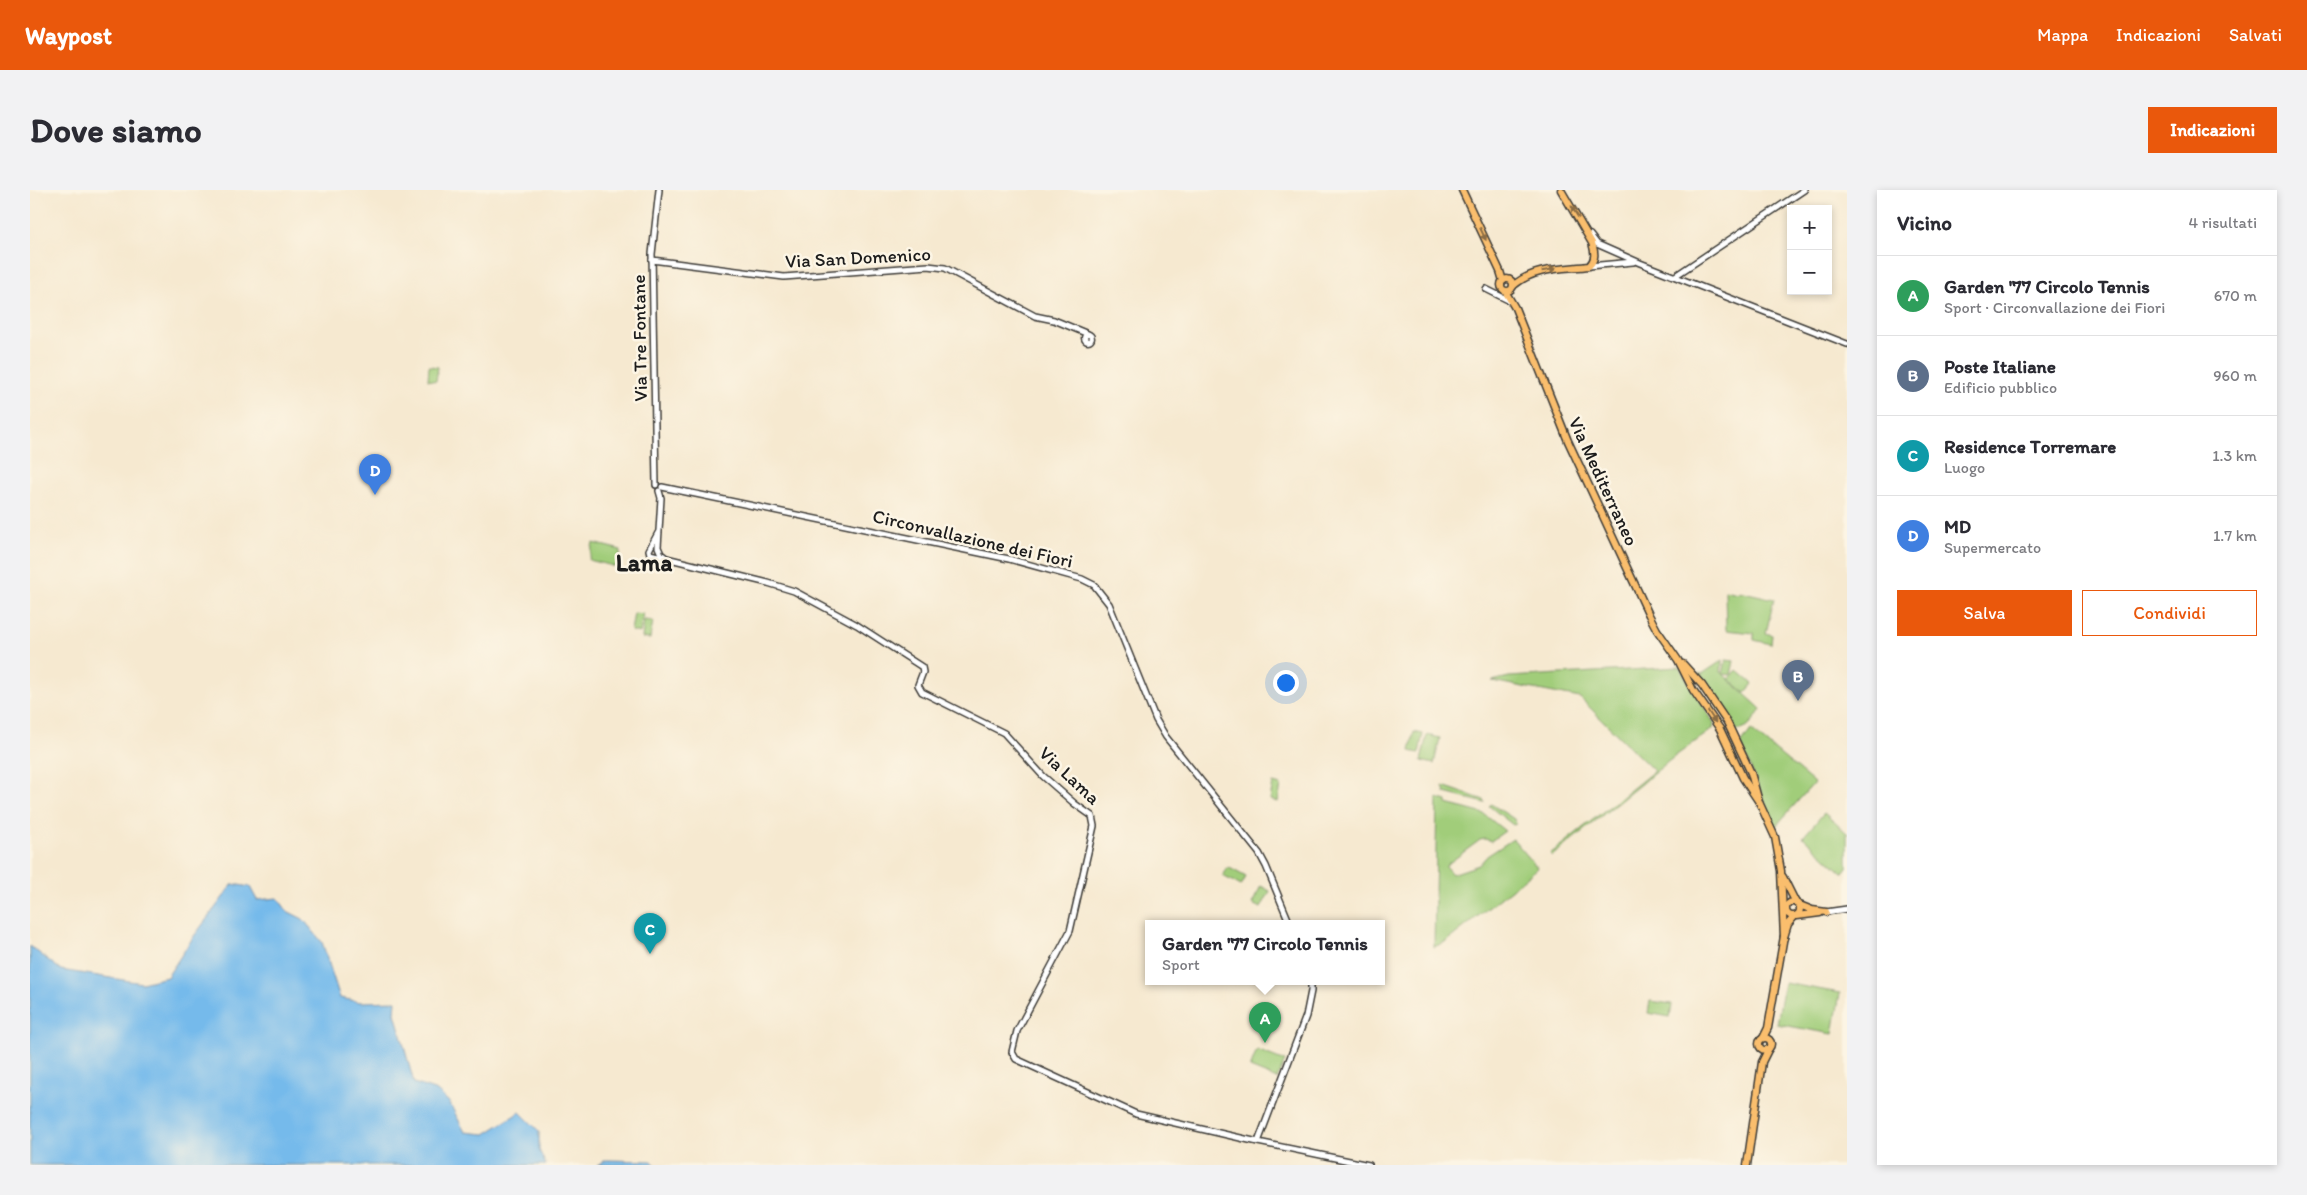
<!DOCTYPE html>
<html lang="it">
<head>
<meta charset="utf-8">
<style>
	:root { --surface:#fff; --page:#f2f2f3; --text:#2b2b33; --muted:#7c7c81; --line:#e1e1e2; --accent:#ea580c }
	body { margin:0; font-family:Itim,sans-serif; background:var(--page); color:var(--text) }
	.controls { position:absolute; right:15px; top:15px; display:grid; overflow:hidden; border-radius:0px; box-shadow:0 2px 8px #0003 }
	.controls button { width:45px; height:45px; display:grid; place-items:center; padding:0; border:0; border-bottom:1px solid var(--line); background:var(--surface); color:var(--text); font:25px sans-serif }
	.you { position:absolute; left:1255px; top:492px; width:18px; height:18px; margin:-12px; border:4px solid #fff; border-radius:50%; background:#1a73e8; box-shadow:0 0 0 8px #1a73e833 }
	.badge { display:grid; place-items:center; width:32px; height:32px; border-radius:50%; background:var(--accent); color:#fff; font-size:16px; font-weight:700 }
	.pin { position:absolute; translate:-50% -41px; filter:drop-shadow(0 1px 2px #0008) }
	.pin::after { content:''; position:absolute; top:26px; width:18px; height:15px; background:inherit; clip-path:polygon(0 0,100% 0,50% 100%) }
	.popup { position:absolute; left:1115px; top:730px; width:240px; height:65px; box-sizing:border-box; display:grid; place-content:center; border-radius:0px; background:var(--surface); filter:drop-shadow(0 1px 4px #0005); font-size:16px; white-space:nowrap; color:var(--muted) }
	.popup b { font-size:19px; color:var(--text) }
	.popup::after { content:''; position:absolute; left:50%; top:100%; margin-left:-10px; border:10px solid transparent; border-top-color:var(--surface) }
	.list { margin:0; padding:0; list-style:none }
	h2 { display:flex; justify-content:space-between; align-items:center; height:65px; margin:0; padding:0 20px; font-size:21px }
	h2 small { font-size:16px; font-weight:400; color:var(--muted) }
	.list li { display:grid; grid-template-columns:32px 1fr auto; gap:15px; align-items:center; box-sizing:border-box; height:80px; padding:0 20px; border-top:1px solid var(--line) }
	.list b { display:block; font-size:19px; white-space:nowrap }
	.list p { margin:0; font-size:16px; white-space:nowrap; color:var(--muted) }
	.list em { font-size:16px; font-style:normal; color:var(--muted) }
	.actions { display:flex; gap:10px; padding:15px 20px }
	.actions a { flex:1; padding:11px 0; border:1px solid var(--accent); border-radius:0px; text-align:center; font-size:18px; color:var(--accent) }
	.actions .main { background:var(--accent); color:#fff }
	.map { position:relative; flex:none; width:1817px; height:975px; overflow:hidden; border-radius:0px }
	header { display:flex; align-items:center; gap:30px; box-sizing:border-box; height:70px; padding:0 25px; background:var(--accent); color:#fff }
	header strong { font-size:24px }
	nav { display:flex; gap:28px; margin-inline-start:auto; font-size:18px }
	.intro { display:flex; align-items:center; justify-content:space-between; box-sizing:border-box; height:120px; padding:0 30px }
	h1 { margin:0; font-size:35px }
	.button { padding:12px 22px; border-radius:0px; background:var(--accent); color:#fff; font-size:18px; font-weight:700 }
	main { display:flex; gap:30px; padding:0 30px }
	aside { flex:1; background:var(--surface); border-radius:0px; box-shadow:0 2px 8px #0003 }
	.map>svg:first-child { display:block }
	.green { fill:#a1cd7a; stroke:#5e744b }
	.water { fill:#75baeb; stroke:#486b84 }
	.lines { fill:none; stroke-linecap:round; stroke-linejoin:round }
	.minor-casing { stroke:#3d3b37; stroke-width:8 }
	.major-casing { stroke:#3d3b37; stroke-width:9 }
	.minor { stroke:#fff; stroke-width:5 }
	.major { stroke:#fabe6d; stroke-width:6 }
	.oneway { fill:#8b6d44 }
	.labels { text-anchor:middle; stroke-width:5; stroke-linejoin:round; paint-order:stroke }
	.street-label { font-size:19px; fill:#1c1c1c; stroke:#fcf5e5 }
	.district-label { font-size:24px; font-weight:bold; fill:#1c1c1c; stroke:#fcf5e5 }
</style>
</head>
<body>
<header>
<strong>Waypost</strong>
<nav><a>Mappa</a><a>Indicazioni</a><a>Salvati</a></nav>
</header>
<div class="intro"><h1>Dove siamo</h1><a class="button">Indicazioni</a></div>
<main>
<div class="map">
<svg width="1817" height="975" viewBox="0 0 1817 975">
	<rect width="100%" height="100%" fill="#fcf5e5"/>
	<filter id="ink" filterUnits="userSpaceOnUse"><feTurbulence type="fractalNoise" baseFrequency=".02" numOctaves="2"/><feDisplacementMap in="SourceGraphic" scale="10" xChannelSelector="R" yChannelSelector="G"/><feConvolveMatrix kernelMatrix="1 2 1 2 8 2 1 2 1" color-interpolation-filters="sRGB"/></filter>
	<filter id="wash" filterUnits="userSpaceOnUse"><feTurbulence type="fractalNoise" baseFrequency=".0096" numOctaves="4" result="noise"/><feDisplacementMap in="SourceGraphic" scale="20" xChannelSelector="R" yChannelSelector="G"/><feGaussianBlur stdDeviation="1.12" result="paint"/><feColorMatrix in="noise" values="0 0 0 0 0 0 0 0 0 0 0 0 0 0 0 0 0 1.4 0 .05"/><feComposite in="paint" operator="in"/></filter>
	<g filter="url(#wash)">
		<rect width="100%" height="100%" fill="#f6e9d0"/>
		<g class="green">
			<path d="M 399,176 L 408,177 L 406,191 L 398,190 Z"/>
			<path d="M 563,353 L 591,360 L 587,377 L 559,370 Z"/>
			<path d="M 1695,400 L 1708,403 L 1709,401 L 1744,409 L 1736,443 L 1742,445 L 1741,454 L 1724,450 L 1724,443 L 1696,440 Z"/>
			<path d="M 604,423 L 613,424 L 610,443 L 601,441 Z"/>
			<path d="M 614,430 L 623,431 L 620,449 L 612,448 Z"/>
			<path d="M 1693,470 L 1691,482 L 1693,483 L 1696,470 L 1704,471 L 1701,485 L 1693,484 L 1731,519 C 1726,528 1715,543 1704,540 L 1668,487 L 1670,483 L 1672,484 Z"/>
			<path d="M 1649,477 L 1684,533 L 1683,539 L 1644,567 L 1522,666 L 1520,664 L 1624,581 L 1550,508 L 1462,491 L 1479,487 Z"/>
			<path d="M 1707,480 L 1723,494 L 1715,503 L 1699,489 Z"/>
			<path d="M 1721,540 L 1784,593 L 1745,637 L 1711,554 Z"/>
			<path d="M 1384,542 L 1393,544 L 1389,563 L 1380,561 Z"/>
			<path d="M 1397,545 L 1410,548 L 1404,574 L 1391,571 Z"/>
			<path d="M 1243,593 L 1251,595 L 1248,612 L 1240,610 Z"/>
			<path d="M 1413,596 L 1454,610 L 1455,613 L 1415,603 Z"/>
			<path d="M 1407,608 L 1417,611 L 1417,614 L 1454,624 L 1475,641 L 1461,651 L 1455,649 L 1450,650 L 1415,676 L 1422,684 L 1449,675 L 1457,666 L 1483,649 L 1508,678 L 1417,751 L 1404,757 Z"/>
			<path d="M 1461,614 L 1484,629 L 1486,634 L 1483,635 L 1459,616 Z"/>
			<path d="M 1794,623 L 1817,643 L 1817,678 L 1813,683 L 1773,647 Z"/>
			<path d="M 1198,677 L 1216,687 L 1211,696 L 1193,686 Z"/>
			<path d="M 1231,696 L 1240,701 L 1231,718 L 1222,714 Z"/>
			<path d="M 1754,793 L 1810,803 L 1803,844 L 1747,834 Z"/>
			<path d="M 1620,811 L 1642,814 L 1640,827 L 1618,823 Z"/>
			<path d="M 1227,860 L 1255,871 L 1247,889 L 1220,878 Z"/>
		</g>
		<g class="water">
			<path d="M 203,694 L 220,697 L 227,710 L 248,708 L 257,721 L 273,729 L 292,752 L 310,808 L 331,812 L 366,811 L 365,823 L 384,893 L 407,901 L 419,912 L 435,942 L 455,944 L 490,922 L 509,941 L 509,960 L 516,975 L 0,975 L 0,756 L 31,780 L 112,793 L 137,787 L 164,746 Z"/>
			<path d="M 576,970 L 622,971 L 626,975 L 567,975 Z"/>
		</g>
	</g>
	<g filter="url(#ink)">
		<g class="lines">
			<defs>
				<g id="minor">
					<path d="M 1560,45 L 1567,54 L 1610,73 L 1817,154"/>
					<path d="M 622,70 L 754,87 L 898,76 L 915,78 L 1005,126 L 1024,130 L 1058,144"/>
					<path d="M 1559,76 L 1603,72"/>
					<path d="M 1645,86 L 1774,0"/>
					<path d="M 1456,99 L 1480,111"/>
					<circle cx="1058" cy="148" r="3.5"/>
					<path d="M 626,295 L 622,64 L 629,0"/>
					<path d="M 632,297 L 979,369 L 1052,389 L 1064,395 L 1079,414 L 1126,530 L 1136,547 L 1229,663 L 1236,676 L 1260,734"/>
					<path d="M 629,301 L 631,308 L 628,357 L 631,364 L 635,367"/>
					<path d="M 628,343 L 619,360 L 620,364 L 738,393 L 764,401 L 827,435 L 892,477 L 893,482 L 888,495 L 892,502 L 974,543 L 1013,586 L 1045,614 L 1062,626 L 1064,636 L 1040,741 L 987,841 L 982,862 L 986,869 L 1106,924 L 1228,952"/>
					<path d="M 1796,722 L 1817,719"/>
					<path d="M 1281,792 L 1281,801 L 1276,826 L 1228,952 L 1339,975"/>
				</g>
				<g id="major">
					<path d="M 1432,0 L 1470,81 L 1473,91"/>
					<circle cx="1477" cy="95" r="6"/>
					<path d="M 1483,96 C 1504,77 1533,79 1559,76 C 1566,69 1565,63 1562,53 L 1531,0"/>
					<path d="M 1475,101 L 1485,118 L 1538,251 L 1619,425 L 1627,440 L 1648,470 L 1663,500 L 1690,539 L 1713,588 L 1729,612"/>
					<path d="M 1653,474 L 1672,495 L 1697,532 L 1721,583 L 1729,612 L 1745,647 L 1751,681 L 1754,748"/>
					<path d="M 1753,687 L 1766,713"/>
					<circle cx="1763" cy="719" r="7"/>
					<path d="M 1767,714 L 1782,720 L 1796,722"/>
					<path d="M 1767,726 L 1790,723"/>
					<path d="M 1754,747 L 1758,734 L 1764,727"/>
					<path d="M 1733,848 L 1738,838 L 1754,746"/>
					<circle cx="1735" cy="854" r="6"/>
					<path d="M 1717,975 L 1732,872 L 1739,858"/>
				</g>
			</defs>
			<use href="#minor" class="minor-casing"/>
			<use href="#major" class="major-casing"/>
			<use href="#minor" class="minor"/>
			<use href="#major" class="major"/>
		</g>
		<defs><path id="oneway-solid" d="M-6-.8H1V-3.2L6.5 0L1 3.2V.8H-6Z" transform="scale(1.25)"/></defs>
		<g class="oneway">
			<use href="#oneway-solid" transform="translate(1545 22) rotate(-122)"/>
			<use href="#oneway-solid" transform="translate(1453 44) rotate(65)"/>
			<use href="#oneway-solid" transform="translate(1519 80) rotate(-10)"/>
			<use href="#oneway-solid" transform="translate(1682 527) rotate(57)"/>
		</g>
	</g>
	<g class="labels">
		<g class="street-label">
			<text transform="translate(828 67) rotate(-3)" y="7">Via San Domenico</text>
			<text transform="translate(609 148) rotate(-91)" y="7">Via Tre Fontane</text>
			<text transform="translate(1574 291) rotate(65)" y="7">Via Mediterraneo</text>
			<text transform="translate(943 348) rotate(13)" y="7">Circonvallazione dei Fiori</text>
			<text transform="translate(1040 585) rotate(43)" y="7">Via Lama</text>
		</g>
		<g class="district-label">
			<text x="614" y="381">Lama</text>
		</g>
	</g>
</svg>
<div class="controls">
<button>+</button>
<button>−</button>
</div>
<div class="you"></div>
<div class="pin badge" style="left:1235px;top:853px;background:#2e9e5b">A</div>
<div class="popup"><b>Garden '77 Circolo Tennis</b>Sport</div>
<div class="pin badge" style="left:1768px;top:511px;background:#5c6f8a">B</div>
<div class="pin badge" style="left:620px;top:764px;background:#0f9aa8">C</div>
<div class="pin badge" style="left:345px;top:305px;background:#3f7fe0">D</div>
</div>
<aside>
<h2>Vicino<small>4 risultati</small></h2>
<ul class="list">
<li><span class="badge" style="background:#2e9e5b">A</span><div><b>Garden '77 Circolo Tennis</b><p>Sport · Circonvallazione dei Fiori</p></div><em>670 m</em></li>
<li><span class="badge" style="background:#5c6f8a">B</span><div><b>Poste Italiane</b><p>Edificio pubblico</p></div><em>960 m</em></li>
<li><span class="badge" style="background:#0f9aa8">C</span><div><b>Residence Torremare</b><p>Luogo</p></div><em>1.3 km</em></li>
<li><span class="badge" style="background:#3f7fe0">D</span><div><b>MD</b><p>Supermercato</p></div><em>1.7 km</em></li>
</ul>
<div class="actions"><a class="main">Salva</a><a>Condividi</a></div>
</aside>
</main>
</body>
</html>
